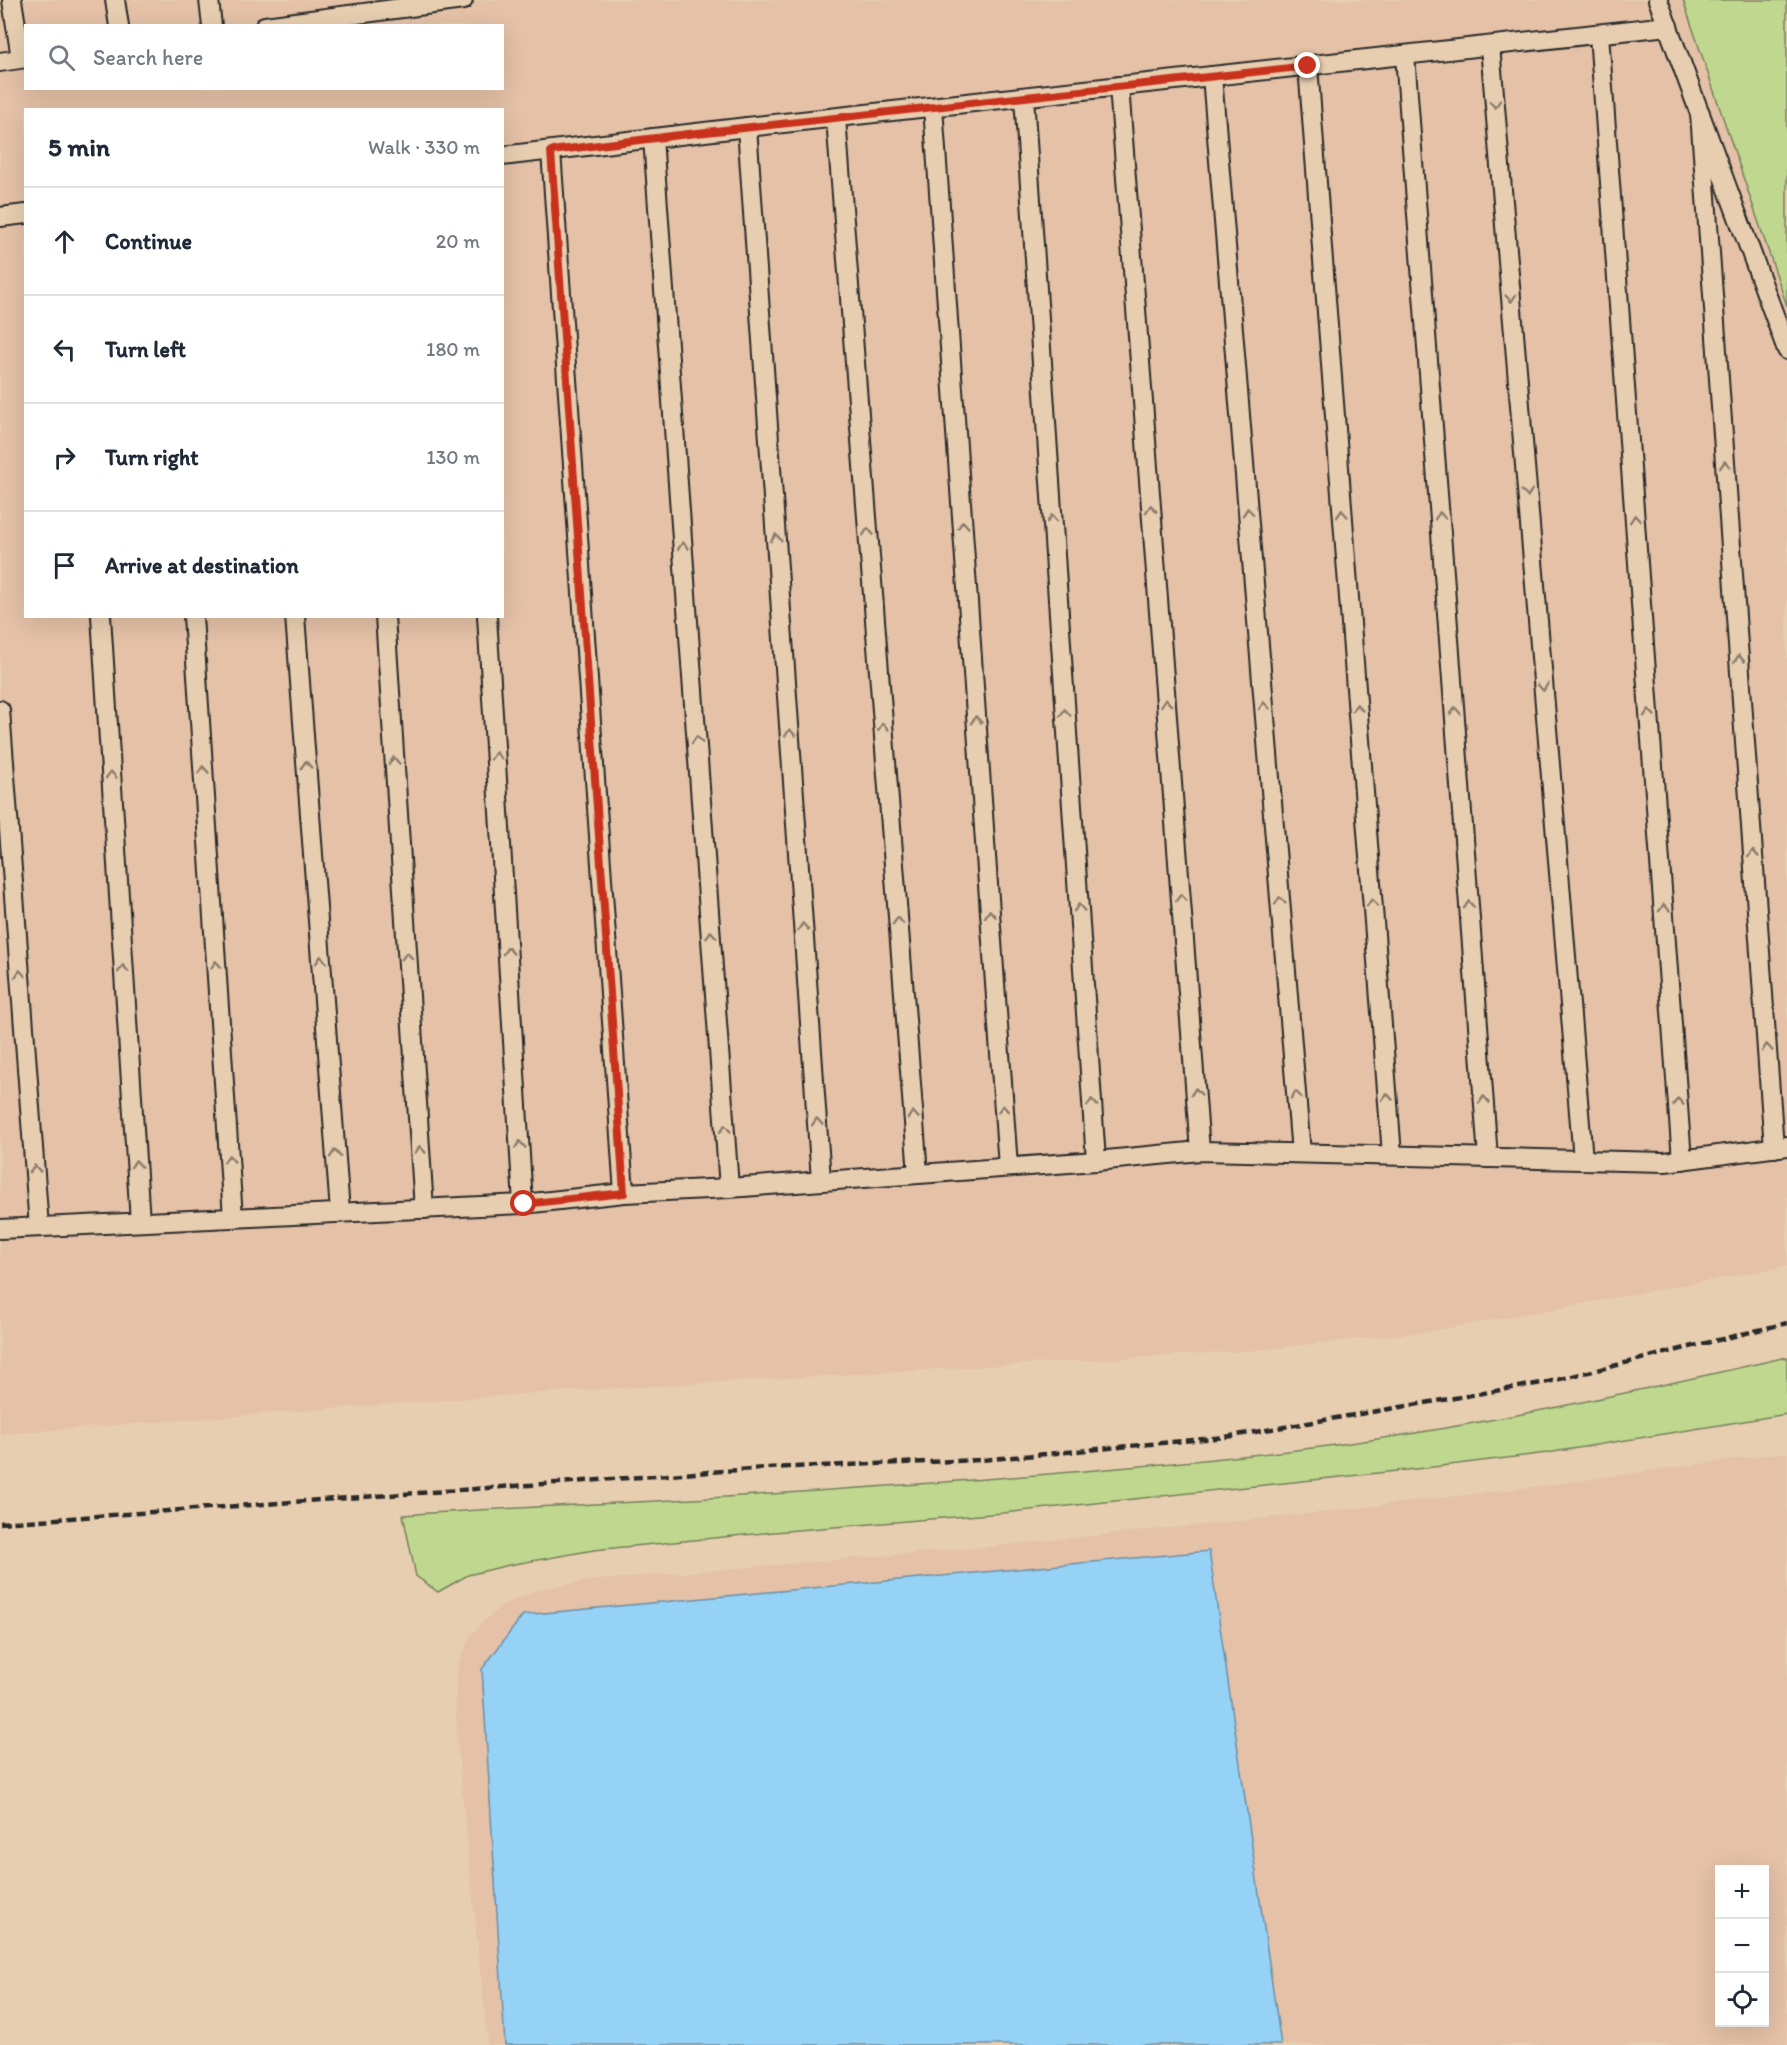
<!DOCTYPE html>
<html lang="en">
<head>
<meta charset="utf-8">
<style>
	:root { --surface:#fff; --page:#f2f2f3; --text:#1f2937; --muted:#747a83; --line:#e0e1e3 }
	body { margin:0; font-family:Itim,sans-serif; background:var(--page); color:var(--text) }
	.controls { position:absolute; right:18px; bottom:18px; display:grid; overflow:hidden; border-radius:0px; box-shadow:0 6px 24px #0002 }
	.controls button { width:54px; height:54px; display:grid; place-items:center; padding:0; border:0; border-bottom:2px solid var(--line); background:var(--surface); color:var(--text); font:30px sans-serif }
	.stop { position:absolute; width:18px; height:18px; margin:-14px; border:4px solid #c8321e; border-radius:50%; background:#fff }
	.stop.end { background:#c8321e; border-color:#fff; box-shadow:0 2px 6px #0008 }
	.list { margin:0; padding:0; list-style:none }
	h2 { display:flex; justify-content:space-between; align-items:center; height:78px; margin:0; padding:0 24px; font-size:26px }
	h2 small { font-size:20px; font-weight:400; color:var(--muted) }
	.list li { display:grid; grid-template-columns:39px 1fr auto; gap:18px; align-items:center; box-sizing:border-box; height:108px; padding:0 24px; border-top:2px solid var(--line) }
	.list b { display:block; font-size:22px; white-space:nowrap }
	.list em { font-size:20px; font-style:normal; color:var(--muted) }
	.icon { flex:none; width:33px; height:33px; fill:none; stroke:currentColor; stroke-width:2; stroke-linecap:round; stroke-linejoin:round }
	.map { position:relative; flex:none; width:1787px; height:2045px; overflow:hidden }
	.search { position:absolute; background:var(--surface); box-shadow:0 6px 24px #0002; left:24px; top:24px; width:480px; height:66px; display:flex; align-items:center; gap:15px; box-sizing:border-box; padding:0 21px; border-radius:0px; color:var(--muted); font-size:22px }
	.panel { position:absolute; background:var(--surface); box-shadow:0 6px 24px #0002; left:24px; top:108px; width:480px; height:510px; border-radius:0px }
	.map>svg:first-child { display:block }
	.built { fill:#e4c1a7; fill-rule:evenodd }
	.green { fill:#bfd78e; stroke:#75815c; stroke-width:1.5 }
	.water { fill:#96d1f6; stroke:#6b8fa5; stroke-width:1.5 }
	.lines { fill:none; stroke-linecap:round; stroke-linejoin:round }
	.service-casing { stroke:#2b2b2b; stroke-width:22 }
	.service { stroke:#e8ceb0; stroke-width:18 }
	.rail { stroke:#2b2b2b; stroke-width:4.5; stroke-dasharray:9 4.5; stroke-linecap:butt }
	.oneway { stroke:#8a7c6e }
	.route { stroke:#c8321e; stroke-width:8 }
</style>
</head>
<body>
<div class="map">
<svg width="1787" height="2045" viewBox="0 0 1787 2045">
	<rect width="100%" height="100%" fill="#e8ceb0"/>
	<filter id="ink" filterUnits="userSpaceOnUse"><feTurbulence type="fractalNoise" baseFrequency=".0167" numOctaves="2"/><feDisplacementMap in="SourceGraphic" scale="12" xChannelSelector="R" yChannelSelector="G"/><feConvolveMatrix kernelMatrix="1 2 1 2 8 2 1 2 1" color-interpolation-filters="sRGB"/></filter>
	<g filter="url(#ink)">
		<g class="built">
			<path d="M 0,0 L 1683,0 L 1787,306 L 1787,1266 L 1432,1331 L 1247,1351 L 536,1393 L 0,1434 ZM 26,26 L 502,26 L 502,88 L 26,88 ZM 26,110 L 502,110 L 502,616 L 26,616 Z"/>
			<path d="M 1787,1452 L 1787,2045 L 488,2045 L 458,1752 L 455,1700 L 458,1664 L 471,1635 L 485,1620 L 506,1603 L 540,1589 L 587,1581 L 975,1548 L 1299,1515 L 1542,1486 ZM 1720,1870 L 1764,1870 L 1764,2022 L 1720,2022 Z"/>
		</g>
		<g class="green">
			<path d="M 1683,0 L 1787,0 L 1787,306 Z"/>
			<path d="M 1787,1357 L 1787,1414 L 1547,1453 L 1425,1468 L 1003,1513 L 774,1532 L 594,1550 L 509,1565 L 468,1575 L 438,1592 L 416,1576 L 403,1515 C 510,1507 618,1504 725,1497 C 907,1485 1089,1473 1270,1453 C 1445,1434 1616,1396 1787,1357 Z"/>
		</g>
		<path class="water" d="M 1209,1551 L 1281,2045 L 505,2045 L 482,1669 L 523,1615 Z"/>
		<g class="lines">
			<defs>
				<g id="service">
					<path d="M 12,0 L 21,58"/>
					<path d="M 115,0 L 119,26"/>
					<path d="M 209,0 L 212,26"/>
					<path d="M 1658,0 L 1787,350"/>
					<path d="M 265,26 L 463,0"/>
					<path d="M 1599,34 L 1682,1160"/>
					<path d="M 1490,46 L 1583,1160"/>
					<path d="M 1405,55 L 1488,1158"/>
					<path d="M 0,62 L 26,58"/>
					<path d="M 1308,66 L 1392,1155"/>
					<path d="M 1212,76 L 1301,1153"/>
					<path d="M 1119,86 L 1200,1151"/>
					<path d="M 1024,97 L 1096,1161"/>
					<path d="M 933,107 L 1008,1167"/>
					<path d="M 1700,113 L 1774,1148"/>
					<path d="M 836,118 L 918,1174"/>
					<path d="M 747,127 L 821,1180"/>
					<path d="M 653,138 L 729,1188"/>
					<path d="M 551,151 L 624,1193"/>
					<path d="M 502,156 L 747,127 L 1668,26"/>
					<path d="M 0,217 L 26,214"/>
					<path d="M 101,616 L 140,1222"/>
					<path d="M 193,616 L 233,1218"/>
					<path d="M 295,616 L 340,1212"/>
					<path d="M 385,616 L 424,1209"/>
					<path d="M 487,616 L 523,1204"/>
					<path d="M 0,710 L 39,1227"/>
					<path d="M 0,1229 L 523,1204 L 624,1193 L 729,1188 L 1096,1161 L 1200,1151 L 1665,1162 L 1787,1146"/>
				</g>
			</defs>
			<use href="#service" class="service-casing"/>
			<use href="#service" class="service"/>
			<path class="rail" d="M 0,1523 L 766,1468 L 982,1460 L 1225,1437 L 1548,1382 L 1787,1323"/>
		</g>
		<defs><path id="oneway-chevron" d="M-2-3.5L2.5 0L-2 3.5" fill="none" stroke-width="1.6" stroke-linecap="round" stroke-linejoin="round" transform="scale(1.5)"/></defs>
		<g class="oneway">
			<use href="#oneway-chevron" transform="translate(1495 104) rotate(85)"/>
			<use href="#oneway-chevron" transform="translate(1511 298) rotate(85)"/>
			<use href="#oneway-chevron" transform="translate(1725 465) rotate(-94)"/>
			<use href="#oneway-chevron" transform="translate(1527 493) rotate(85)"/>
			<use href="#oneway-chevron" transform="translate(1151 509) rotate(-94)"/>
			<use href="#oneway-chevron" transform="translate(1248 512) rotate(-95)"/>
			<use href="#oneway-chevron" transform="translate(1342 514) rotate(-94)"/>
			<use href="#oneway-chevron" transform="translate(1440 516) rotate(-94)"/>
			<use href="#oneway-chevron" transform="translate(1052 519) rotate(-94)"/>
			<use href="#oneway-chevron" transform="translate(1635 519) rotate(-94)"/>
			<use href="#oneway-chevron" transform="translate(963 525) rotate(-94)"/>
			<use href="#oneway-chevron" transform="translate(868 532) rotate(-94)"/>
			<use href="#oneway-chevron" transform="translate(776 538) rotate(-94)"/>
			<use href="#oneway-chevron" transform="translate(683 546) rotate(-94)"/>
			<use href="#oneway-chevron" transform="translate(1739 659) rotate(-94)"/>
			<use href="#oneway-chevron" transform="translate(1543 687) rotate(85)"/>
			<use href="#oneway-chevron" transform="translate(1166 703) rotate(-94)"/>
			<use href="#oneway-chevron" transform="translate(1264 706) rotate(-95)"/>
			<use href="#oneway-chevron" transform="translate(1357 708) rotate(-94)"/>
			<use href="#oneway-chevron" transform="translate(1455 711) rotate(-94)"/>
			<use href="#oneway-chevron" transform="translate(1065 713) rotate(-94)"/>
			<use href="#oneway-chevron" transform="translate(1649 713) rotate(-94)"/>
			<use href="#oneway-chevron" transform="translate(976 720) rotate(-94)"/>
			<use href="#oneway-chevron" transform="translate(883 727) rotate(-94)"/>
			<use href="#oneway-chevron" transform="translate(790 733) rotate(-94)"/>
			<use href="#oneway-chevron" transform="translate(697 740) rotate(-94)"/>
			<use href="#oneway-chevron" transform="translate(496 756) rotate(-94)"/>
			<use href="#oneway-chevron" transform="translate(394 761) rotate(-94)"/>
			<use href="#oneway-chevron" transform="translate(306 765) rotate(-94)"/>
			<use href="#oneway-chevron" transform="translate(203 770) rotate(-94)"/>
			<use href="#oneway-chevron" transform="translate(111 775) rotate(-94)"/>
			<use href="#oneway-chevron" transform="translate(1753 854) rotate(-94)"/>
			<use href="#oneway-chevron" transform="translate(1181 898) rotate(-94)"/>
			<use href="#oneway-chevron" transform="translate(1280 901) rotate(-95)"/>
			<use href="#oneway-chevron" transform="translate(1372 903) rotate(-94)"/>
			<use href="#oneway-chevron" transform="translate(1469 905) rotate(-94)"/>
			<use href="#oneway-chevron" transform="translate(1079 908) rotate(-94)"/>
			<use href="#oneway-chevron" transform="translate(1664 908) rotate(-94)"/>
			<use href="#oneway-chevron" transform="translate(990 914) rotate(-94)"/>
			<use href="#oneway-chevron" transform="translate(898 921) rotate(-94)"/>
			<use href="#oneway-chevron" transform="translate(803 927) rotate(-94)"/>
			<use href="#oneway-chevron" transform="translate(711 935) rotate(-94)"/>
			<use href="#oneway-chevron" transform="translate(508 951) rotate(-94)"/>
			<use href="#oneway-chevron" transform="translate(407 956) rotate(-94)"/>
			<use href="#oneway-chevron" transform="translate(321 960) rotate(-94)"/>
			<use href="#oneway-chevron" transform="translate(216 965) rotate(-94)"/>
			<use href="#oneway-chevron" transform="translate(123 969) rotate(-94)"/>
			<use href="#oneway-chevron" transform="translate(20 974) rotate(-94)"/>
			<use href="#oneway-chevron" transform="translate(1767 1048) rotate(-94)"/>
			<use href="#oneway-chevron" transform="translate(1196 1092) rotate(-94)"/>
			<use href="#oneway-chevron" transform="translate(1296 1095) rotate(-95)"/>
			<use href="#oneway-chevron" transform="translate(1387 1097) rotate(-94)"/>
			<use href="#oneway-chevron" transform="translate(1484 1100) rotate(-94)"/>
			<use href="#oneway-chevron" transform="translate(1678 1102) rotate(-94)"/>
			<use href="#oneway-chevron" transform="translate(1092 1103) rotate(-94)"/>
			<use href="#oneway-chevron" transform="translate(1003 1109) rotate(-94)"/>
			<use href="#oneway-chevron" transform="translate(913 1115) rotate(-94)"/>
			<use href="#oneway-chevron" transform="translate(817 1122) rotate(-94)"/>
			<use href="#oneway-chevron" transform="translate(725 1129) rotate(-94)"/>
			<use href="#oneway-chevron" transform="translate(520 1145) rotate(-94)"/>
			<use href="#oneway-chevron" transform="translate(420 1150) rotate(-94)"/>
			<use href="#oneway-chevron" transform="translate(335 1154) rotate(-94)"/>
			<use href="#oneway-chevron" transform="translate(229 1159) rotate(-94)"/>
			<use href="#oneway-chevron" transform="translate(136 1164) rotate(-94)"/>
			<use href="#oneway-chevron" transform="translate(35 1169) rotate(-94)"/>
		</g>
	</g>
	<g class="lines" filter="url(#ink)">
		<path class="route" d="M 524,1204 L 624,1193 L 551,151 L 688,134 L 1308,66"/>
	</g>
</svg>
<div class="controls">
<button>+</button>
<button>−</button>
<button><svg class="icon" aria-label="locate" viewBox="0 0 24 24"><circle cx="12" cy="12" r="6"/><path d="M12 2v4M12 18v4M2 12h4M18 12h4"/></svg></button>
</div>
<div class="stop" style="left:524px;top:1204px"></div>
<div class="stop end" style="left:1308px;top:66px"></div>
<div class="search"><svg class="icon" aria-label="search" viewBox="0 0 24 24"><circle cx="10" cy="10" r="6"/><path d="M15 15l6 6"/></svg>Search here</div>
<section class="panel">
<h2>5 min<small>Walk · 330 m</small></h2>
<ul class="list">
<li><svg class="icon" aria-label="ahead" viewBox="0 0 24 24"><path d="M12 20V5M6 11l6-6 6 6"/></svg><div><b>Continue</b></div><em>20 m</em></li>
<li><svg class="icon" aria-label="left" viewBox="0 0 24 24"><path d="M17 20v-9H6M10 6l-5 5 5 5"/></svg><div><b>Turn left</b></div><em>180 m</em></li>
<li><svg class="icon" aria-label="right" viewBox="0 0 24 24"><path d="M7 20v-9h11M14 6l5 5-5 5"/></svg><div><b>Turn right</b></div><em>130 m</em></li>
<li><svg class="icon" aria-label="arrive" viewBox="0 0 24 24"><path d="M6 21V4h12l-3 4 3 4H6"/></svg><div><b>Arrive at destination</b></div></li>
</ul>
</section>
</div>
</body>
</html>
